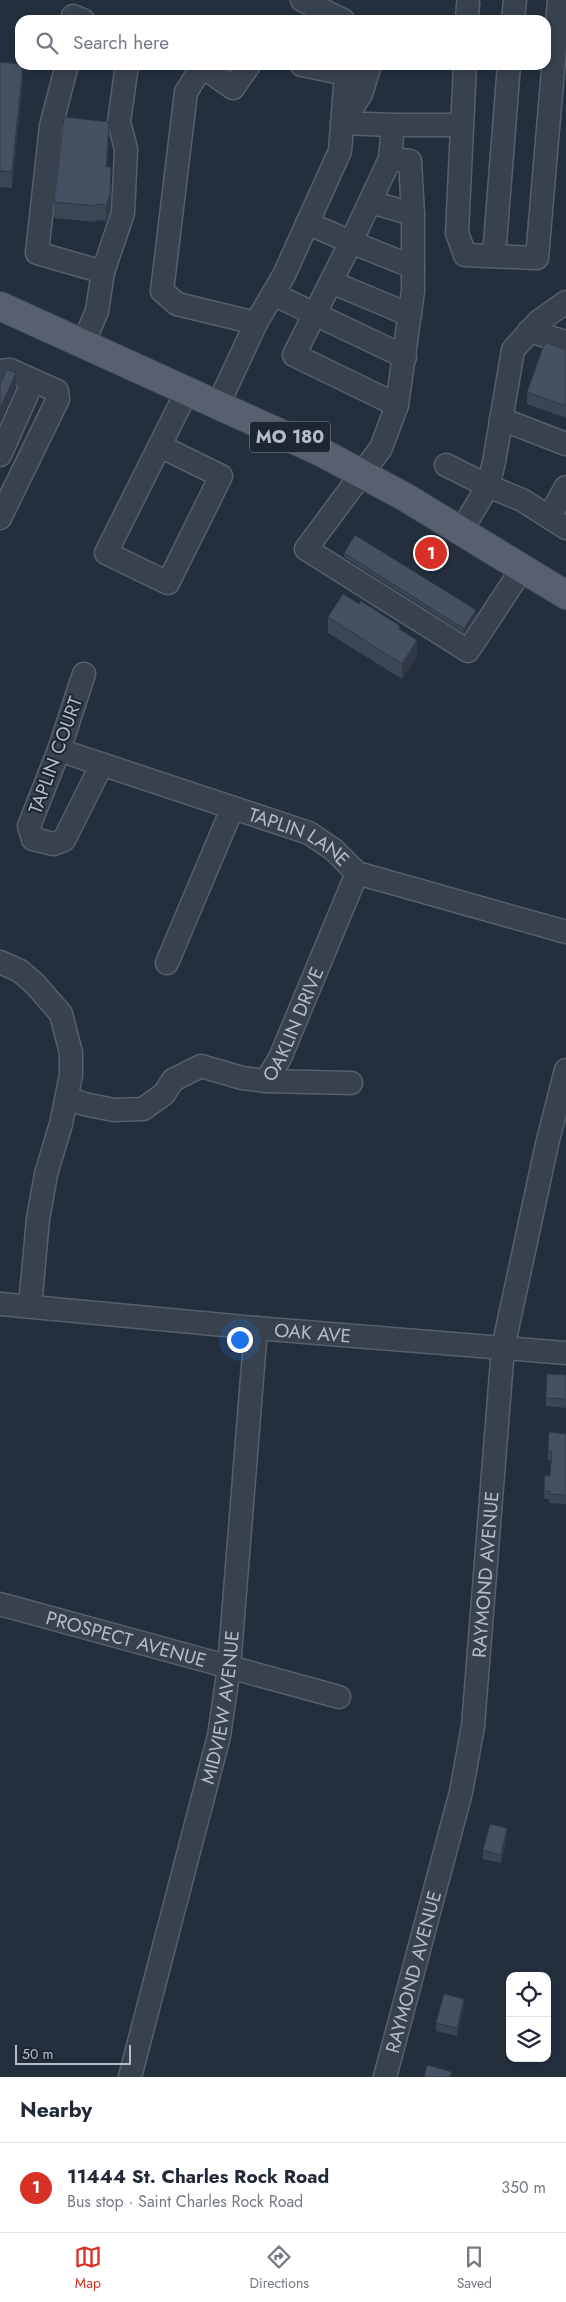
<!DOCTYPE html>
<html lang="en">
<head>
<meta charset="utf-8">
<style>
	:root { --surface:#fff; --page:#f2f2f3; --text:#1f2937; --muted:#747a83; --line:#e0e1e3; --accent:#d93025 }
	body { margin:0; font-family:Jost,sans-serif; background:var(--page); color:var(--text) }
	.controls { position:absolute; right:15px; bottom:15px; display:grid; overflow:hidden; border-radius:10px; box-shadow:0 2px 8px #0003 }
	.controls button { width:45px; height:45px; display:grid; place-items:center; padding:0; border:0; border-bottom:1px solid var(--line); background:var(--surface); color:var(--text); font:25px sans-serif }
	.scale { position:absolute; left:15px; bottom:12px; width:116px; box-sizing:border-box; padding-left:5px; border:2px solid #b4bcc9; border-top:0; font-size:14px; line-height:18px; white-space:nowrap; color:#b4bcc9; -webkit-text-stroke:4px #1d2633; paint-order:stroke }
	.you { position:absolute; left:239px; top:1339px; width:18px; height:18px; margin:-12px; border:4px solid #fff; border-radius:50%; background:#1a73e8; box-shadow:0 0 0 8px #1a73e833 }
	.badge { display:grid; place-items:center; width:32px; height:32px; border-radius:50%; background:var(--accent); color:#fff; font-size:16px; font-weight:700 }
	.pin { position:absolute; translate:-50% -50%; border:2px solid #fff; box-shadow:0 1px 5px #0006 }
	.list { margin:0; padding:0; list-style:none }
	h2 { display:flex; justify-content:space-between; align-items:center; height:65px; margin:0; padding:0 20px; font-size:21px }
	h2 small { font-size:16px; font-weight:400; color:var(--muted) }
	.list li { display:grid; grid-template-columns:32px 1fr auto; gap:15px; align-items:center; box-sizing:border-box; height:90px; padding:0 20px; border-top:1px solid var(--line) }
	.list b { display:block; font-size:19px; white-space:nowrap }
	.list p { margin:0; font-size:16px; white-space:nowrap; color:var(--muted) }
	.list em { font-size:16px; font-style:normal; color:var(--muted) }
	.icon { flex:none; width:28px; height:28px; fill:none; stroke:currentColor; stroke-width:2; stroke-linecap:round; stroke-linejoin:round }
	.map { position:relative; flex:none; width:566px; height:2077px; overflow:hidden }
	.search { position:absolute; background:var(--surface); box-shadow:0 2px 8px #0003; left:15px; right:15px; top:15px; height:55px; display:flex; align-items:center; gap:12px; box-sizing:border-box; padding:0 18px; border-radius:15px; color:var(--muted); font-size:19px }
	.sheet { height:155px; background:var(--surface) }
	nav { display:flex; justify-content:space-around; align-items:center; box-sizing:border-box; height:70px; border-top:1px solid var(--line); background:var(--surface); font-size:14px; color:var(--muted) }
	nav a { display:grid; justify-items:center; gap:2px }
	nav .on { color:var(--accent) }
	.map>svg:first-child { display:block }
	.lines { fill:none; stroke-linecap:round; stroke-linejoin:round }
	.minor-casing { stroke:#565f6c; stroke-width:25 }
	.major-casing { stroke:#414a57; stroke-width:30 }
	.minor { stroke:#38414e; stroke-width:22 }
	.major { stroke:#56606e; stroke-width:28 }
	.wall { fill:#3b4654 }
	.shaded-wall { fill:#303945 }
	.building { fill:#455162; stroke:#303945 }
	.labels { text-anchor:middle; stroke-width:4; stroke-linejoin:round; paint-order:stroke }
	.shield { fill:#1d2633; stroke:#878f9c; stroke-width:1 }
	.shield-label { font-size:18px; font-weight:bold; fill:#b4bcc9 }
	.street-label { font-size:19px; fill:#b4bcc9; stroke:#1d2633 }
</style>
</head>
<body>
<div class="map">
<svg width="566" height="2077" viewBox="0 0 566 2077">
	<rect width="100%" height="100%" fill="#242f3e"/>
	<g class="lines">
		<defs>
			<g id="minor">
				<path d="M 302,0 L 343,20"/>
				<path d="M 73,20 L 73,16 L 83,20"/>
				<path d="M 467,20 L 468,4"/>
				<path d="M 513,20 L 515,0"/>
				<path d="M 67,65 L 51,126 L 37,253 L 103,272"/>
				<path d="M 200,65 L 233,88 L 249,65"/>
				<path d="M 370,65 L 361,94 L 342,123 L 393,125 L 462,125"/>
				<path d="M 465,65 L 457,233 L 465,255 L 537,258 L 559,0"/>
				<path d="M 201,68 L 186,92 L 162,291 L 177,304 L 256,323"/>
				<path d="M 393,125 L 390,159 L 351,242 L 413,267"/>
				<path d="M 390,159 L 410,161 L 413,214 L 413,291 L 397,405 L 381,448 L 306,549 L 468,651 L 522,569"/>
				<path d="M 370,202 L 413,214"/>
				<path d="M 307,223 L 351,242 L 294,355 L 397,405"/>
				<path d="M 494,256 L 509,65"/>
				<path d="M 331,282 L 410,315"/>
				<path d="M 273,294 L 405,357"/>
				<path d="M 529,331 L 566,342"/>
				<path d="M 83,344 L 97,311 L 103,272 L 123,213 L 126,149 L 119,122 L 127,65"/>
				<path d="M 0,371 L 10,370 L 57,391 L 58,399 L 0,518"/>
				<path d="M 218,405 L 256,323 L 284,275 L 340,151 L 346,74 L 302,65"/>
				<path d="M 501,419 L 566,444"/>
				<path d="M 160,446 L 221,476 L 168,583 L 106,553 L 187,391"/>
				<path d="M 0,455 L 33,381"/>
				<path d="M 446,465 L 488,486 L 522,500 L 566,528"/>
				<path d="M 549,517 L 566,487"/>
				<path d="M 461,531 L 488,486 L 494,462 L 513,350 L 538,322 L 566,302"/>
				<path d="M 84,674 L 59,750 L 29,826 L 33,839 L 54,844 L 64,840 L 102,764"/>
				<path id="s1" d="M 59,750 L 309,833 L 334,850 L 357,873 L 566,932"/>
				<path d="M 0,962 L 20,971 L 35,984 L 61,1014 L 71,1053 L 71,1075 L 61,1124 L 46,1174 L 38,1219 L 30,1306"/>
				<path d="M 167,963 L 232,809"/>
				<path d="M 266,1081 L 351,1083"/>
				<path id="s2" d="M 67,1097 L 84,1104 L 114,1110 L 143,1109 L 164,1094 L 173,1080 L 201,1066 L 242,1078 L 266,1081 L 280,1058 L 357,873"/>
				<path id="s3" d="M 0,1304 L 256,1328 L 566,1353"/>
				<path id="s4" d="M 0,1604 L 339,1697"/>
				<path id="s5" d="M 130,2077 L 219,1736 L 229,1667 L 256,1328"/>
				<path id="s6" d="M 385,2077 L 461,1792 L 473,1726 L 503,1348 L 547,1144 L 566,1070"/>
			</g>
			<path id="major" d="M 0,306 L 319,451 L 405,497 L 566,595"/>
		</defs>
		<use href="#minor" class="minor-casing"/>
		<use href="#major" class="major-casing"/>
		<use href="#minor" class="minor"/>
		<use href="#major" class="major"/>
	</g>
	<g class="wall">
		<path d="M 0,62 L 23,80 L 12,188 L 0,187 Z"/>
		<path d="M 109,137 L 107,167 L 111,183 L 110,211 L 106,221 L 96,220 L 96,222 L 54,218 L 54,202 Z"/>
		<path d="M 566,350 L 566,418 L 527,404 L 527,392 Z"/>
		<path d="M 344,553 L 476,615 L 464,633 L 344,557 Z"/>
		<path d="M 328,617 L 400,629 L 417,656 L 402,679 L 328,633 Z"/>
		<path d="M 566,1375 L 566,1408 L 546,1406 L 546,1398 Z"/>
		<path d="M 566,1434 L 566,1504 L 549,1503 L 549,1499 L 544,1499 L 544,1491 L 550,1476 L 551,1460 L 548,1460 L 548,1451 Z"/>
		<path d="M 507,1837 L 501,1863 L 483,1859 L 483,1850 Z"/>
		<path d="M 464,2007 L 457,2036 L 436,2031 L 436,2023 Z"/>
	</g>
	<g class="shaded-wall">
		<path d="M 23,65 L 23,80 L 12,188 L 12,172 Z"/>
		<path d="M 109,122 L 109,137 L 106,182 L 106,167 Z"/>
		<path d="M 111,167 L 110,211 L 106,221 L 106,205 Z"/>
		<path d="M 16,373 L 16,387 L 0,423 L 0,409 Z"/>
		<path d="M 476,610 L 476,615 L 464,633 L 464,629 Z"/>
		<path d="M 417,640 L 417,656 L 402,679 L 402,664 Z"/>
		<path d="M 507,1828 L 507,1837 L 501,1863 L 501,1855 Z"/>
		<path d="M 464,1999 L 464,2007 L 457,2036 L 457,2028 Z"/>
	</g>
	<g class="building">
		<path d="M 0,62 L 20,64 L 20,65 L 23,65 L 12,172 L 0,171 Z"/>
		<path d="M 64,117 L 109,122 L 106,167 L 111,167 L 110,195 L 106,205 L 96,204 L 96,206 L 54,202 Z"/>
		<path d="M 545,342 L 566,350 L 566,406 L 527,392 Z"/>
		<path d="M 7,369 L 16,373 L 0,409 L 0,384 Z"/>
		<path d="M 355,535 L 476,610 L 464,629 L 344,553 Z"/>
		<path d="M 343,594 L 359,604 L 361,601 L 400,626 L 399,629 L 417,640 L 402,664 L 328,617 Z"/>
		<path d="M 547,1374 L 566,1375 L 566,1399 L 546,1398 Z"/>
		<path d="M 549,1432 L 566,1434 L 566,1495 L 549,1494 L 550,1491 L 544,1491 L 545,1475 L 550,1476 L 552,1451 L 548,1451 Z"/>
		<path d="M 490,1824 L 507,1828 L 501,1855 L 483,1850 Z"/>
		<path d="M 444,1994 L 464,1999 L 457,2028 L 436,2023 Z"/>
		<path d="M 427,2065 L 452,2072 L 450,2077 L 424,2077 Z"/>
	</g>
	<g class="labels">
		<rect class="shield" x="250" y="421.5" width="80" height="31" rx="4"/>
		<g class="shield-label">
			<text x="290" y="443">MO 180</text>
		</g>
		<g class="street-label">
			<text transform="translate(55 755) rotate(-70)" y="7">TAPLIN COURT</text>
			<text dy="7" stroke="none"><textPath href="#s1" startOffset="256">TAPLIN LANE</textPath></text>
			<text dy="7" stroke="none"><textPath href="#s2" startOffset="282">OAKLIN DRIVE</textPath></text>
			<text dy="7" stroke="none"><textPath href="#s3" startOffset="314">OAK AVE</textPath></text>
			<text dy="7" stroke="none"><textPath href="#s6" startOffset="514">RAYMOND AVENUE</textPath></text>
			<text dy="7" stroke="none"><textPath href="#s4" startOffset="131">PROSPECT AVENUE</textPath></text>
			<text dy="7" stroke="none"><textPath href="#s5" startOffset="381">MIDVIEW AVENUE</textPath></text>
			<text dy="7" stroke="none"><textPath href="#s6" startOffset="109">RAYMOND AVENUE</textPath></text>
		</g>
	</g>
</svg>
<div class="controls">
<button><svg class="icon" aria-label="locate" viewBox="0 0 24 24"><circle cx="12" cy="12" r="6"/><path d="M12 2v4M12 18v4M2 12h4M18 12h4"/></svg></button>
<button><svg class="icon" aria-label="layers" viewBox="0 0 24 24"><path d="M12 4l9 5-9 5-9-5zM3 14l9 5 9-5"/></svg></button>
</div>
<div class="scale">50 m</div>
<div class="you"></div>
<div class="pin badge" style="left:431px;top:553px">1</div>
<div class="search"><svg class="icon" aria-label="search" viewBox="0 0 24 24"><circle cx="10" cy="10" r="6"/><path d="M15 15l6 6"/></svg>Search here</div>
</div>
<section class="sheet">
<h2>Nearby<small></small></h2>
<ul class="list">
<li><span class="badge">1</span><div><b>11444 St. Charles Rock Road</b><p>Bus stop · Saint Charles Rock Road</p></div><em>350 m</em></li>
</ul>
</section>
<nav>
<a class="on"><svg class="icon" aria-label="map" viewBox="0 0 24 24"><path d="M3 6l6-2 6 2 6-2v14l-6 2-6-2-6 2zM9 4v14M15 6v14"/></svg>Map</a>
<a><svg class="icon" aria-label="directions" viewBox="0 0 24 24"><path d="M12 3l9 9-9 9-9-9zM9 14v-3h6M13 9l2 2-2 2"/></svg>Directions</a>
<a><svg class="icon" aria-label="saved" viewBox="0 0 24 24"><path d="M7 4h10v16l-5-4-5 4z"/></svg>Saved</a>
</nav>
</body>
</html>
